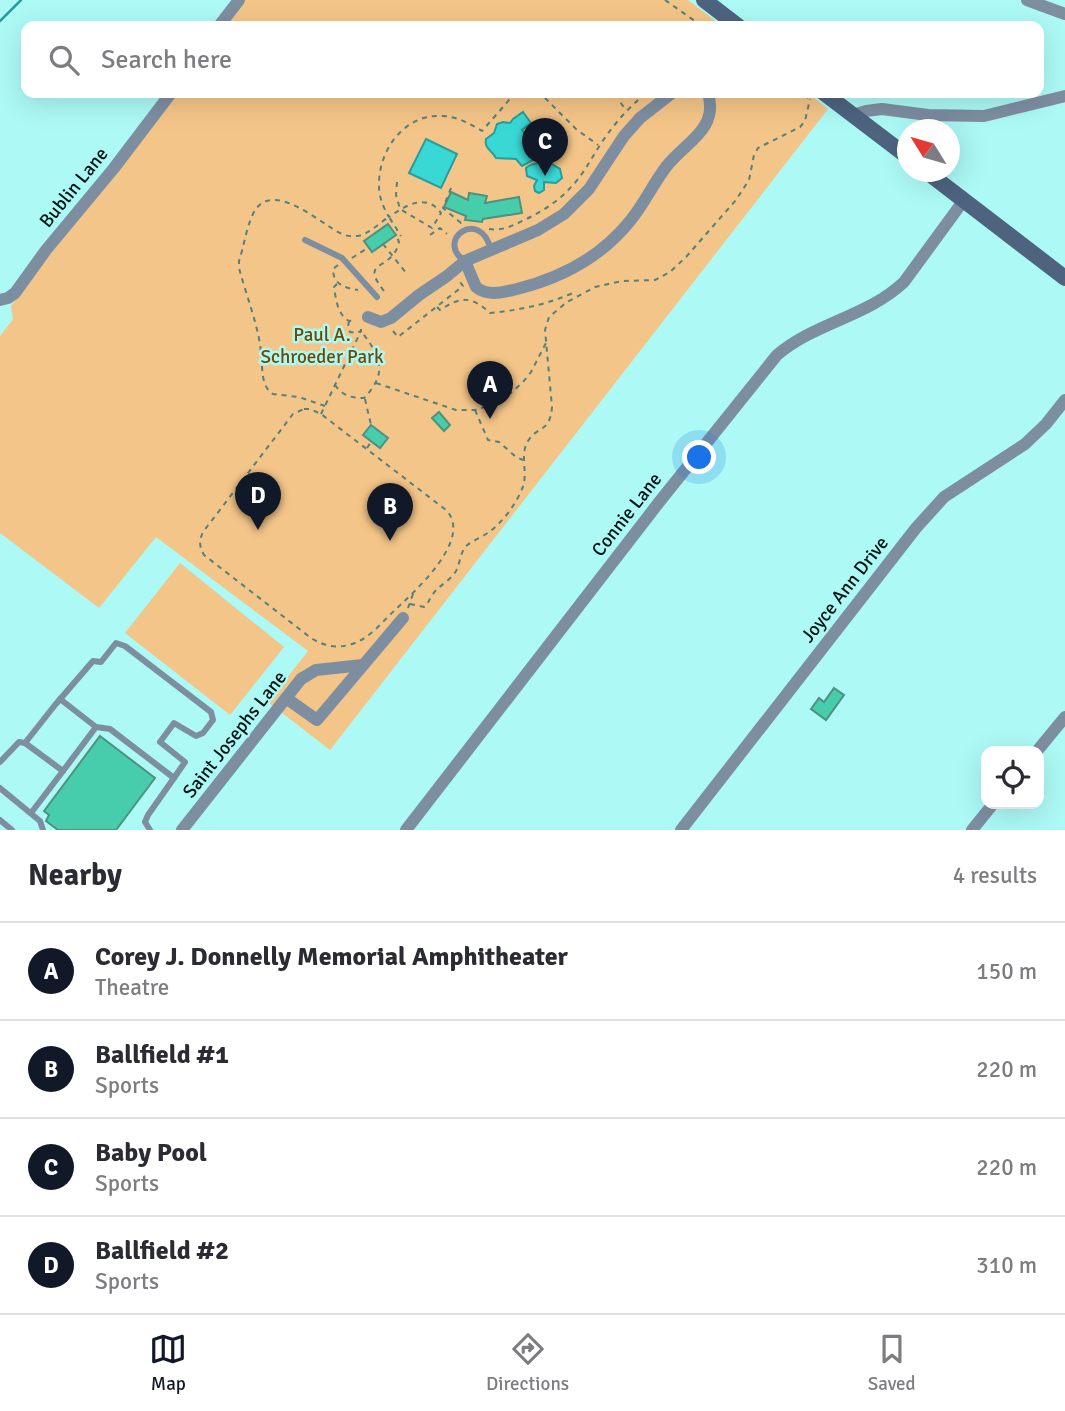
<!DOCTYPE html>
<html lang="en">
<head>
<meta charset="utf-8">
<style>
	:root { --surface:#fff; --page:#f2f2f3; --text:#2b2b33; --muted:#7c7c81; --line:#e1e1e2; --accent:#111827 }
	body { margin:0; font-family:Signika,sans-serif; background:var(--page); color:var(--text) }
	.controls { position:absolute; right:21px; bottom:21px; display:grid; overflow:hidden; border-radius:14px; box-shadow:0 7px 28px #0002 }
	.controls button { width:63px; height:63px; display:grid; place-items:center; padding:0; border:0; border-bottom:2px solid var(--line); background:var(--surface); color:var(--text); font:35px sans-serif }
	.compass { position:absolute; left:897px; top:119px; width:63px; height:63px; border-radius:50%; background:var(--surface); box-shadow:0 7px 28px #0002; rotate:307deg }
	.you { position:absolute; left:700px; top:458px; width:24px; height:24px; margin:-18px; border:5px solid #fff; border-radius:50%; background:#1a73e8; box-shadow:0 0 0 10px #1a73e833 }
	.badge { display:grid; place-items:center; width:46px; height:46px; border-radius:50%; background:var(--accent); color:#fff; font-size:23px; font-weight:700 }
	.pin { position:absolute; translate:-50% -58px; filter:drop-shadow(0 2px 4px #0008) }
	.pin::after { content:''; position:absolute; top:37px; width:24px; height:21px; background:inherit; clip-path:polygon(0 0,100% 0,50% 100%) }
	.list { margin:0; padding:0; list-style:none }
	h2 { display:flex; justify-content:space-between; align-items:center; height:91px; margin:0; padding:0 28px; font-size:30px }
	h2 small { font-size:23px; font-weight:400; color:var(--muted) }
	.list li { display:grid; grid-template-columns:46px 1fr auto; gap:21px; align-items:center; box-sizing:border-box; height:98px; padding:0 28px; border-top:2px solid var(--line) }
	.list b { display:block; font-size:26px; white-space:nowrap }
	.list p { margin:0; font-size:23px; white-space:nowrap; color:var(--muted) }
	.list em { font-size:23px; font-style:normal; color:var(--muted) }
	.icon { flex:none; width:38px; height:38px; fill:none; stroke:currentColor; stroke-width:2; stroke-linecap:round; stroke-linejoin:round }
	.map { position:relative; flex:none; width:1065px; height:830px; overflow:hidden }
	.search { position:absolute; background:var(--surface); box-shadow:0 7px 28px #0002; left:21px; right:21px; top:21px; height:77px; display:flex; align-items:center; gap:18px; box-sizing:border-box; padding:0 24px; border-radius:14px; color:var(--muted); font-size:26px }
	.sheet { height:483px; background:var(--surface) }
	nav { display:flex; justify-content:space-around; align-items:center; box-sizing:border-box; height:98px; border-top:2px solid var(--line); background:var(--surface); font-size:19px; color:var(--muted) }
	nav a { display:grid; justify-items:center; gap:4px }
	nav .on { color:var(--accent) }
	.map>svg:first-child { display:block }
	.green { fill:#f4c588 }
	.water { fill:#3ad8d5; stroke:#299d9a; stroke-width:2 }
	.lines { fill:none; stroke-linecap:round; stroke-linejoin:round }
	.stream { stroke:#299d9a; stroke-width:2.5 }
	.building { fill:#48cdac; stroke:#4e917e; stroke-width:2 }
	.path { stroke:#53817f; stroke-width:2; stroke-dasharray:5 5; stroke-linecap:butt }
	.lane { stroke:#7e8ea1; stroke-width:6 }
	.street { stroke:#7e8ea1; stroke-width:12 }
	.secondary { stroke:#4d637e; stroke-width:16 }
	.labels { text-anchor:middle; stroke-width:5; stroke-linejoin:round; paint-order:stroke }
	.street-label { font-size:19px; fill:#001211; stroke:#acf9f6 }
	.park-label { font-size:19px; fill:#724902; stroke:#acf9f6 }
</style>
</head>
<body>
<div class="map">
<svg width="1065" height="830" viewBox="0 0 1065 830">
	<rect width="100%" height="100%" fill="#acf9f6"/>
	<g class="green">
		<path d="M 243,0 L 688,0 L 722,26 L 224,26 Z"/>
		<path d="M 173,93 L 808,93 L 828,109 L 330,750 L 268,702 L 308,651 L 156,537 L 99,608 L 0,533 L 0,336 L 13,319 L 11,306 Z"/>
		<path d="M 180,563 L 284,647 L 230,715 L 125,633 Z"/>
	</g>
	<g class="water">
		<path d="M 523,112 L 531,123 L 522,130 L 532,142 L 546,148 L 548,153 L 544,159 L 533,160 L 522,166 L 516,159 L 496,158 C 492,150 484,149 486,139 L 494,133 L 497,124 L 503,122 L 510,123 L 513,119 Z"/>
		<path d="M 426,139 L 457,154 L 441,188 L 409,173 Z"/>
		<path d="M 550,159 L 552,164 L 560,169 L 562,178 L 556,183 L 544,182 L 544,190 L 539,193 L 535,191 L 534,186 L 537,180 L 527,176 L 526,168 C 533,161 542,165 550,159 Z"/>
	</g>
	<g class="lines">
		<path class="stream" d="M 0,21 L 21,0"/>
	</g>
	<g class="building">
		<path d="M 451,192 L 468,200 L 469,193 L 487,196 L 485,203 L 519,197 L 522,213 L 483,219 L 482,222 L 465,220 L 466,216 L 444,207 Z"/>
		<path d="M 388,224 L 396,235 L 372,252 L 364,241 Z"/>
		<path d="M 439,412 L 450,425 L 444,431 L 432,418 Z"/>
		<path d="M 371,425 L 388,438 L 380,448 L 363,435 Z"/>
		<path d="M 834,688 L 844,695 L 826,720 L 811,709 L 819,698 L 824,702 Z"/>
		<path d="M 100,736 L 155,778 L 116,830 L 58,830 L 46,821 L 49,815 L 44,811 Z"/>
	</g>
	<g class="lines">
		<g class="path">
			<path d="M 665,0 L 702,26"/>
			<path d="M 536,93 L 545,98 L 576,129 L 598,145"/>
			<path d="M 619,93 L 620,102 L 626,110"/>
			<path d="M 798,93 L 808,98"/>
			<path d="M 397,182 L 396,195 L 400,209 L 432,228 L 441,213 C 426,192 405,206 389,217 C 383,207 379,197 379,186 C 378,151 404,114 441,116 C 456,116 469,123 482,131 L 510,99 L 520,93"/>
			<path d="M 451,188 L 443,208 L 461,223 L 464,221"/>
			<path d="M 489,229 C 500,231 510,227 520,222 C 540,213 558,202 573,185 C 584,173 591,159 600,145 C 613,125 628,108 646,93"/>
			<path d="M 430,235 L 440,228 L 447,234"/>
			<path d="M 383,244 L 407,274"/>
			<path d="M 352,258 L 369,247"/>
			<path d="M 338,265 L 333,269 C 333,284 344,288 358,290"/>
			<path d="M 337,284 L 334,287 C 336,299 337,314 349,321 L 356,320"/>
			<path d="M 384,291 C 362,263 383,270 395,252 C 397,250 398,244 399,242 L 396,235"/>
			<path d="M 437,307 L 440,310 C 460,297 471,295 490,313 C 520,310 545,305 573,293 L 575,296"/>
			<path d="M 349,321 L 348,327 L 350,332 L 356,333 L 361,331 L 361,326"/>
			<path d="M 393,331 L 398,337 L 463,286 L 460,282"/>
			<path d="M 376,383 L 456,410 L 475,410 L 494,404 L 511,393 L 523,382 L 531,372 L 546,343"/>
			<path d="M 335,385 C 343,396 351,398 364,398 C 389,372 380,356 361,331"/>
			<path d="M 365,399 L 371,425"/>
			<path d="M 325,406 L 299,397 L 273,394 C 260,386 263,367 261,353 C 259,327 246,295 239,268 L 239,261 C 244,246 246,229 253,214 C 268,182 308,213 327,225 C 336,231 345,238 357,236 C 368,235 379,223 389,217 L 401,236"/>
			<path d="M 304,409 L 310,409 L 321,414 L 446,510 C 474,539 414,592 394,611 C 382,622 369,639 352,644 C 337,649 324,646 311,638 L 204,555 C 199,546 199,541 203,532 L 293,414 Z"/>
			<path d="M 475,410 L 488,440 L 499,442 L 516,457 L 523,460"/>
			<path d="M 321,414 L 361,331"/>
			<path d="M 367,448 L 371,442"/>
			<path d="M 410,604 L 424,607 C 429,603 429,599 433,594 C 438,586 449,582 456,571 C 460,564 460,553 466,546 C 472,541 482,537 489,532 C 502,523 516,504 522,489 C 529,474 519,455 528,441 C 538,425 550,433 552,407 L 545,330 L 549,317 L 567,302 L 595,287 L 622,281 L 655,280 L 670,272 L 686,257 L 736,200 L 749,180 L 754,155 L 758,148 L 800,127 L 805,121 L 810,99"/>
			<path d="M 408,608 L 413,594"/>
		</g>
		<g class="lane">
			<path d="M 305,240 L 342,258 L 377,297"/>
			<path d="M 465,261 C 434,241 480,206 491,250"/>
			<path d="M 60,699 L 96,727"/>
			<path d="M 25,743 L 63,771 L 96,727 L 110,729 L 174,778 L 148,815 L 145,822 L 150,830"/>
			<path d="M 0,762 L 19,742 L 25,743 L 55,705 L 93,661 L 101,662 L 116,643 L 125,646 L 211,712 L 213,720 L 203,733 L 196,736 L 174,723 L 160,742 L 185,762 L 174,778"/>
			<path d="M 0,788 L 40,821 L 43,830"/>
			<path d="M 31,813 L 63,771"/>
			<path d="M 0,820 L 12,830"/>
		</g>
		<g class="street">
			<path d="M 1027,0 L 1065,14"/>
			<path d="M 219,26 L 239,0"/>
			<path d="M 853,115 L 866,111 L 882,109 L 928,115 L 984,116 L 1065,96"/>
			<path d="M 465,261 L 476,287 C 488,297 503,292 517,289 C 561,278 602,256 630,221 C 644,204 653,184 666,167 C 685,142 719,130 708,93"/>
			<path d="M 0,300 L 8,298 L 15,293 L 46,250 L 114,168 L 171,93"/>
			<path d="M 368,317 L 381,322 L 391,318 L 419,295 L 447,276 L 465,261 L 538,230 L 564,214 L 589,189 L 624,136 L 640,118 L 672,93"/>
			<path d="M 286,698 L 317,720 L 403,618"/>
			<path d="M 1037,751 L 1065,717"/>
			<path d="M 182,830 L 301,679 L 316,670 L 363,665"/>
			<path d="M 406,830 L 660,501 L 777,355 C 816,322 867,317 904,282 L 964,200"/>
			<path d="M 681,830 L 916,528 L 944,497 L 1025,444 L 1046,424 L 1065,400"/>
			<path d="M 972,830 L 993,804"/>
		</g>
		<g class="secondary">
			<path d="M 704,0 L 738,26"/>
			<path d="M 824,93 L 908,157"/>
			<path d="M 927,172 L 1065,278"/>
		</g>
	</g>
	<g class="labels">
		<g class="street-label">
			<text transform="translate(73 187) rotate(-51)" y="7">Bublin Lane</text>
			<text transform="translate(626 514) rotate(-52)" y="7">Connie Lane</text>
			<text transform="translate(844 589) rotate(-52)" y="7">Joyce Ann Drive</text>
			<text transform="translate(234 734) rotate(-52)" y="7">Saint Josephs Lane</text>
		</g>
		<g class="park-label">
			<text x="322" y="341">Paul A.<tspan x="322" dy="22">Schroeder Park</tspan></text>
		</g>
	</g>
</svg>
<div class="controls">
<button><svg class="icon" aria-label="locate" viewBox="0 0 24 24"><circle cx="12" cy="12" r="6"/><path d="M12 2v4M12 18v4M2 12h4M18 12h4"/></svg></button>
</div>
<svg class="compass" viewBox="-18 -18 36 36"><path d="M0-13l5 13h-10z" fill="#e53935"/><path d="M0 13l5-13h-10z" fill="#7c7c81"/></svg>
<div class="you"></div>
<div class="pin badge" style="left:490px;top:419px">A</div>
<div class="pin badge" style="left:390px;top:541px">B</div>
<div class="pin badge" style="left:545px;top:176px">C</div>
<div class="pin badge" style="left:258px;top:530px">D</div>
<div class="search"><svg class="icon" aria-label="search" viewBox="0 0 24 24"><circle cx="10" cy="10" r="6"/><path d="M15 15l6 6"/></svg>Search here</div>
</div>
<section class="sheet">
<h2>Nearby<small>4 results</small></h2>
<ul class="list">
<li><span class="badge">A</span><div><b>Corey J. Donnelly Memorial Amphitheater</b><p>Theatre</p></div><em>150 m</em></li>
<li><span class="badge">B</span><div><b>Ballfield #1</b><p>Sports</p></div><em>220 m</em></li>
<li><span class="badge">C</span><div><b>Baby Pool</b><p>Sports</p></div><em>220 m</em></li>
<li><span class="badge">D</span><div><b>Ballfield #2</b><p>Sports</p></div><em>310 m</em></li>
</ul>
</section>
<nav>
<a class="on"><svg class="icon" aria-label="map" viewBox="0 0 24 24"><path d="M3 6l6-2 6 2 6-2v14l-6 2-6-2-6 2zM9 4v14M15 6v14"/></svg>Map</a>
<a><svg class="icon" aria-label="directions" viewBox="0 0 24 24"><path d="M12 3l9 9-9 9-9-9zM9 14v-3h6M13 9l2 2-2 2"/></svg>Directions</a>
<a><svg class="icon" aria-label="saved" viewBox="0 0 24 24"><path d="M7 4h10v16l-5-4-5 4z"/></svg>Saved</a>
</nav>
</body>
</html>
